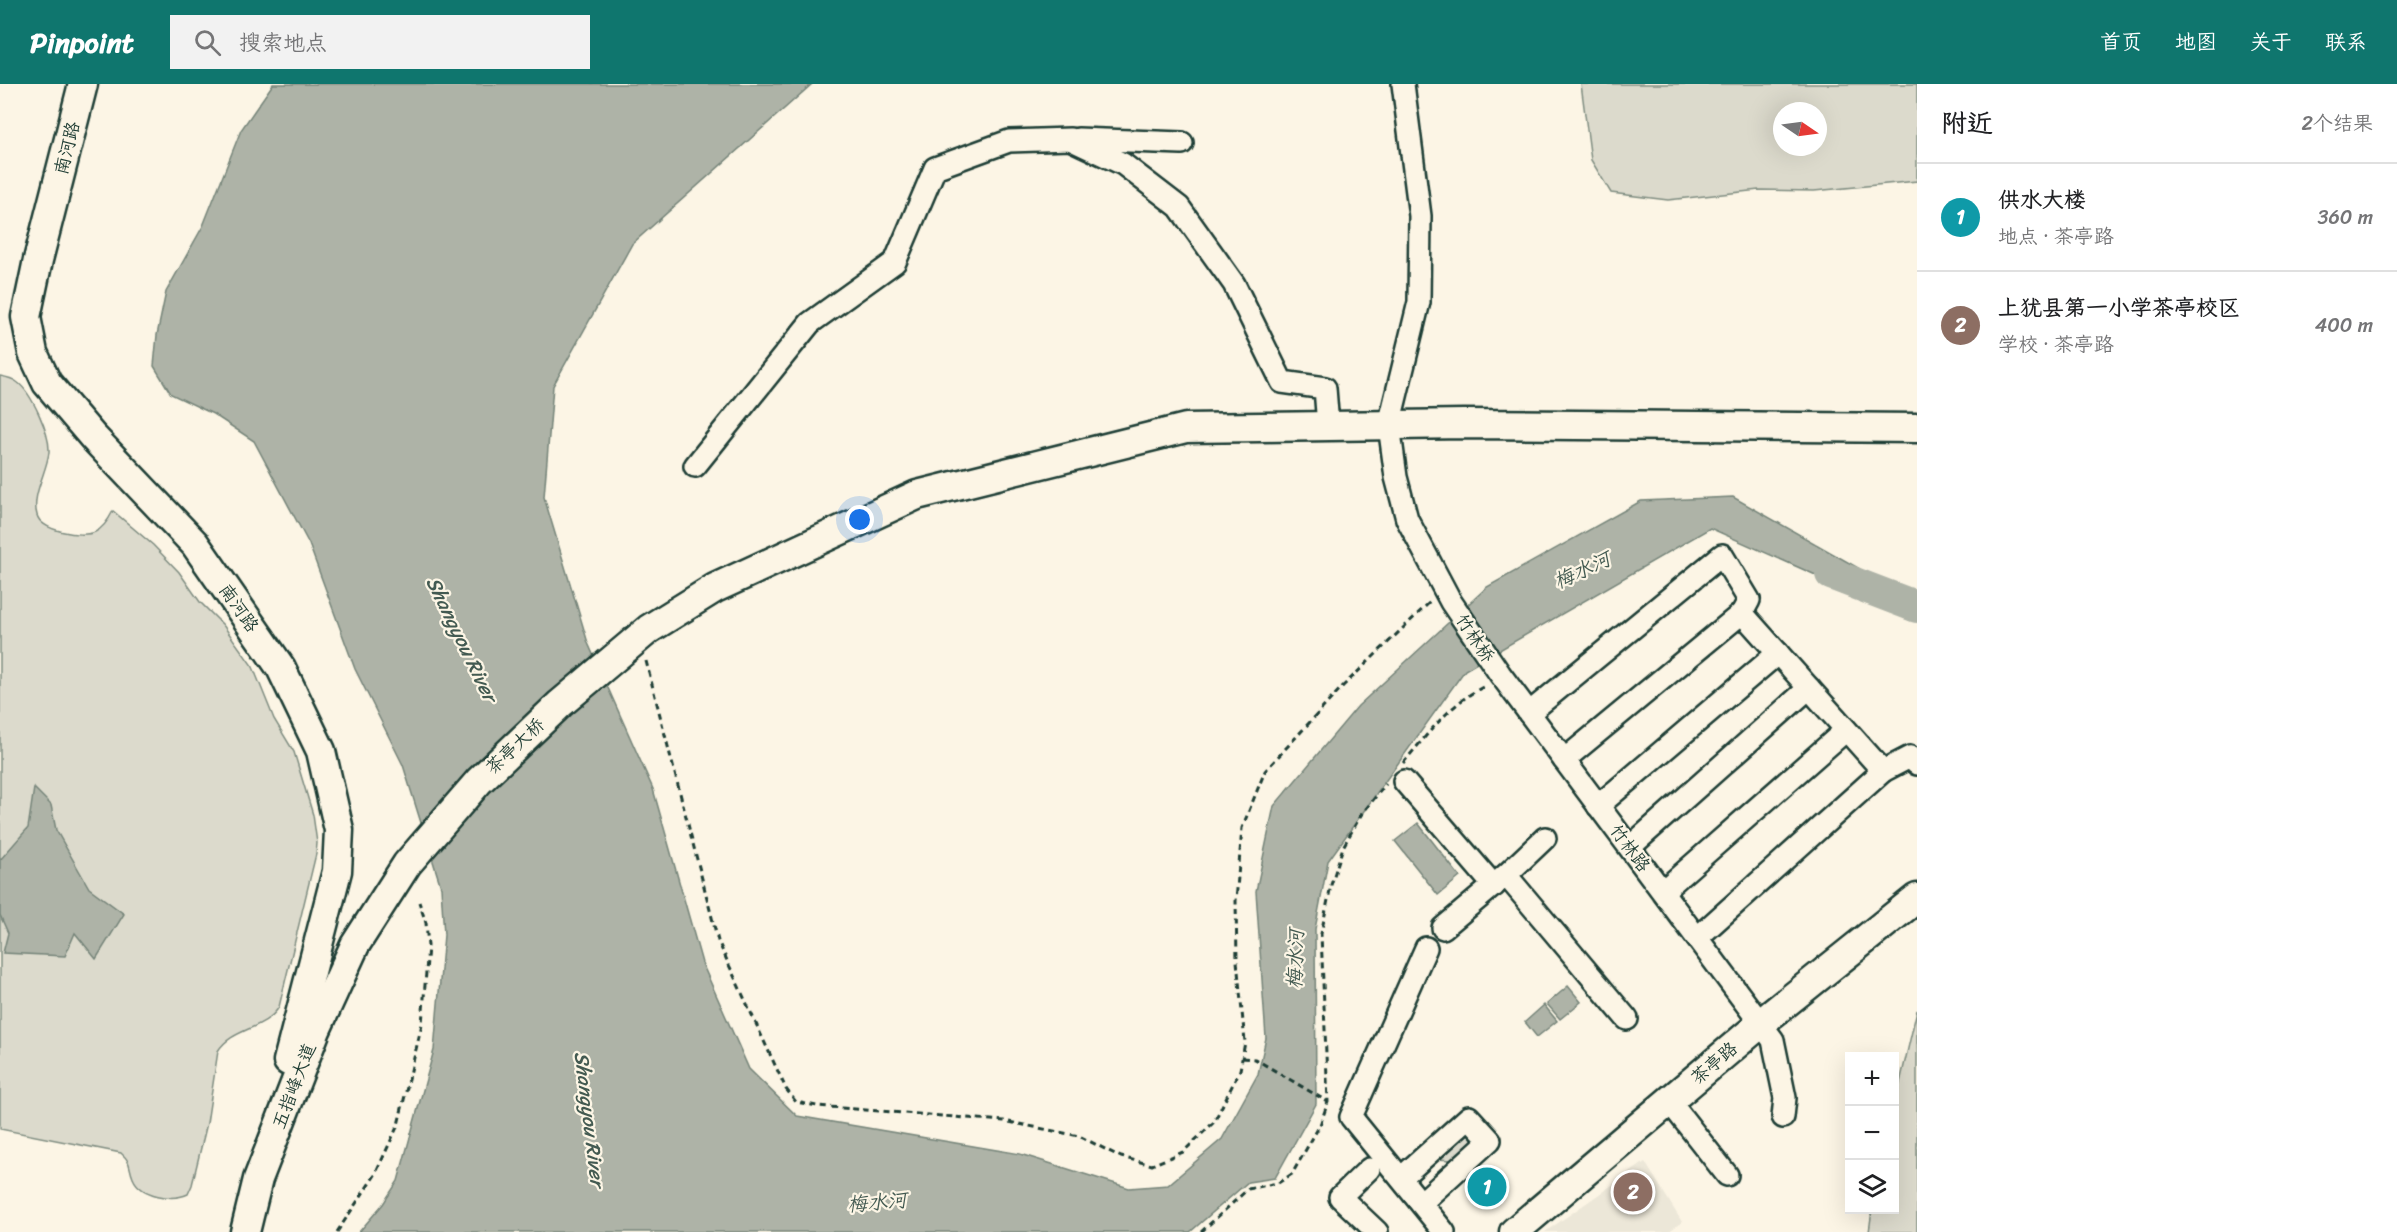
<!DOCTYPE html>
<html lang="zh">
<head>
<meta charset="utf-8">
<style>
	:root { --surface:#fff; --page:#f2f2f2; --text:#202124; --muted:#757577; --line:#e0e0e0; --accent:#0f766e }
	body { margin:0; font-family:Sriracha,"LXGW WenKai TC",sans-serif; background:var(--page); color:var(--text) }
	.controls { position:absolute; right:18px; bottom:18px; display:grid; overflow:hidden; border-radius:0px; box-shadow:0 6px 24px #0002 }
	.controls button { width:54px; height:54px; display:grid; place-items:center; padding:0; border:0; border-bottom:2px solid var(--line); background:var(--surface); color:var(--text); font:30px sans-serif }
	.compass { position:absolute; left:1773px; top:18px; width:54px; height:54px; border-radius:50%; background:var(--surface); box-shadow:0 6px 24px #0002; rotate:103deg }
	.you { position:absolute; left:860px; top:436px; width:21px; height:21px; margin:-15px; border:4px solid #fff; border-radius:50%; background:#1a73e8; box-shadow:0 0 0 9px #1a73e833 }
	.badge { display:grid; place-items:center; width:39px; height:39px; border-radius:50%; background:var(--accent); color:#fff; font-size:20px; font-weight:700 }
	.pin { position:absolute; translate:-50% -50%; border:3px solid #fff; box-shadow:0 2px 6px #0006 }
	.list { margin:0; padding:0; list-style:none }
	h2 { display:flex; justify-content:space-between; align-items:center; height:78px; margin:0; padding:0 24px; font-size:26px }
	h2 small { font-size:20px; font-weight:400; color:var(--muted) }
	.list li { display:grid; grid-template-columns:39px 1fr auto; gap:18px; align-items:center; box-sizing:border-box; height:108px; padding:0 24px; border-top:2px solid var(--line) }
	.list b { display:block; font-size:22px; white-space:nowrap }
	.list p { margin:0; font-size:20px; white-space:nowrap; color:var(--muted) }
	.list em { font-size:20px; font-style:normal; color:var(--muted) }
	.icon { flex:none; width:33px; height:33px; fill:none; stroke:currentColor; stroke-width:2; stroke-linecap:round; stroke-linejoin:round }
	.map { position:relative; flex:none; width:1917px; height:1148px; overflow:hidden }
	header { display:flex; align-items:center; gap:36px; box-sizing:border-box; height:84px; padding:0 30px; background:var(--accent); color:#fff }
	header strong { font-size:28px }
	nav { display:flex; gap:33px; margin-inline-start:auto; font-size:21px }
	.search { width:420px; height:54px; background:var(--page); display:flex; align-items:center; gap:15px; box-sizing:border-box; padding:0 21px; border-radius:0px; color:var(--muted); font-size:22px }
	main { display:flex }
	aside { flex:1; background:var(--surface) }
	.map>svg:first-child { display:block }
	.built { fill:#ece7d8 }
	.green { fill:#dcdacc; stroke:#7e8c80; stroke-width:1.5; fill-rule:evenodd }
	.water { fill:#aeb3a7; stroke:#758479; stroke-width:1.5 }
	.lines { fill:none; stroke-linecap:round; stroke-linejoin:round }
	.river { stroke:#aeb3a7; stroke-width:32 }
	.street-casing { stroke:#1f3d34; stroke-width:26 }
	.secondary-casing { stroke:#1f3d34; stroke-width:33 }
	.path { stroke:#1f3d34; stroke-width:3; stroke-dasharray:6 4.5; stroke-linecap:butt }
	.street { stroke:#fcf5e5; stroke-width:21 }
	.secondary { stroke:#fcf5e5; stroke-width:28 }
	.labels { text-anchor:middle; stroke-width:4.5; stroke-linejoin:round; paint-order:stroke }
	.street-label { font-size:18px; fill:#1f3d34; stroke:#fcf5e5 }
	.water-label { font-size:20px; font-style:italic; fill:#435a51; stroke:#fcf5e5 }
</style>
</head>
<body>
<header>
<strong>Pinpoint</strong>
<div class="search"><svg class="icon" aria-label="search" viewBox="0 0 24 24"><circle cx="10" cy="10" r="6"/><path d="M15 15l6 6"/></svg>搜索地点</div>
<nav><a>首页</a><a>地图</a><a>关于</a><a>联系</a></nav>
</header>
<main>
<div class="map">
<svg width="1917" height="1148" viewBox="0 0 1917 1148">
	<rect width="100%" height="100%" fill="#fcf5e5"/>
	<filter id="ink" filterUnits="userSpaceOnUse"><feTurbulence type="fractalNoise" baseFrequency=".0167" numOctaves="2"/><feDisplacementMap in="SourceGraphic" scale="12" xChannelSelector="R" yChannelSelector="G"/><feConvolveMatrix kernelMatrix="1 2 1 2 8 2 1 2 1" color-interpolation-filters="sRGB"/></filter>
	<g filter="url(#ink)">
		<path class="built" d="M 1645,1078 L 1682,1138 L 1668,1148 L 1545,1148 Z"/>
		<g class="green">
			<path d="M 1581,0 L 1917,0 L 1917,97 L 1814,107 L 1759,106 L 1668,116 L 1611,109 L 1591,76 ZM 1782,27 L 1818,27 L 1818,63 L 1782,63 Z"/>
			<path d="M 0,292 C 6,293 12,294 17,298 C 32,309 50,350 49,368 C 47,388 31,411 37,431 C 41,447 82,454 95,448 C 104,444 109,435 113,427 L 153,461 L 179,488 L 200,518 L 223,541 L 253,583 L 274,635 L 294,668 L 313,731 L 317,759 L 316,770 L 279,923 C 265,946 232,944 218,967 L 207,1039 L 192,1101 L 188,1110 C 173,1117 141,1113 133,1094 C 128,1082 132,1079 121,1069 L 0,1045 Z"/>
			<path d="M 1917,926 L 1917,1148 L 1869,1148 L 1872,1126 L 1894,1126 L 1895,1020 Z"/>
			<path d="M 1463,1050 L 1471,1051 L 1472,1056 L 1464,1068 L 1452,1076 L 1437,1075 Z"/>
		</g>
		<g class="water">
			<path d="M 273,0 L 812,0 L 632,160 L 553,302 L 544,413 L 588,559 L 653,705 L 702,879 L 749,985 L 797,1032 L 1020,1070 L 1129,1104 L 1168,1101 L 1222,1055 L 1258,990 L 1266,954 L 1256,807 L 1274,722 L 1358,622 L 1487,503 L 1641,417 L 1733,413 L 1876,494 L 1865,513 L 1710,444 L 1465,586 L 1328,777 L 1315,845 L 1316,1020 L 1275,1094 L 1248,1098 L 1190,1148 L 359,1148 L 383,1120 L 398,1097 L 434,966 L 444,851 L 441,803 L 403,681 L 355,585 L 309,460 L 254,357 L 213,330 L 171,310 L 154,282 L 157,251 L 166,208 L 203,142 L 241,46 Z"/>
			<path d="M 34,704 L 51,721 L 56,746 L 89,804 L 124,830 L 96,875 L 75,849 L 65,872 L 3,869 L 8,849 L 0,831 L 0,776 L 28,744 Z"/>
			<path d="M 1418,739 L 1460,793 L 1438,811 L 1395,757 Z"/>
			<path d="M 1568,902 L 1581,918 L 1560,935 L 1547,920 Z"/>
			<path d="M 1544,921 L 1557,937 L 1537,953 L 1525,938 Z"/>
		</g>
		<g class="lines">
			<path class="river" d="M 1831,490 L 1917,523"/>
			<defs>
				<g id="street">
					<path d="M 1403,0 L 1420,132 L 1419,218 L 1389,341 L 1396,393 L 1407,435 L 1451,518 L 1500,590 L 1773,956 L 1785,1014 L 1783,1033"/>
					<path d="M 1078,55 L 1182,59"/>
					<path d="M 695,382 L 810,239 L 895,178 L 935,84 L 1009,57 L 1070,55 L 1123,80 L 1179,123 L 1234,200 L 1282,298 L 1325,304 L 1328,342"/>
					<path d="M 1529,629 L 1722,471 L 1749,516 L 1742,529 L 1883,687 L 1910,673 L 1917,680"/>
					<path d="M 1564,676 L 1742,529"/>
					<path d="M 1404,697 L 1494,802"/>
					<path d="M 1598,722 L 1778,569"/>
					<path d="M 1630,763 L 1809,604"/>
					<path d="M 1506,791 L 1545,754"/>
					<path d="M 1663,807 L 1846,646"/>
					<path d="M 1443,844 L 1506,791 L 1627,935"/>
					<path d="M 1697,854 L 1883,687"/>
					<path d="M 1426,864 L 1351,1033 L 1444,1148"/>
					<path d="M 1669,1017 L 1727,1091"/>
					<path d="M 1369,1085 L 1340,1113 L 1377,1148"/>
					<path d="M 1401,1094 L 1469,1033 L 1490,1056 L 1421,1119"/>
				</g>
				<g id="secondary">
					<path d="M 83,0 L 38,176 L 26,233 L 33,269 L 47,299 L 93,353 L 195,460 L 281,584 L 321,667 L 339,746 L 337,787 L 288,977"/>
					<path d="M 245,1148 L 258,1095 L 316,946 L 355,861 L 407,780 L 479,697 L 560,620 L 649,545 L 715,504 L 917,411 L 1186,344 L 1464,340 L 1917,344"/>
					<path d="M 1514,1148 L 1772,930 L 1917,814"/>
				</g>
			</defs>
			<use href="#street" class="street-casing"/>
			<use href="#secondary" class="secondary-casing"/>
			<g class="path">
				<path d="M 646,577 L 718,857 L 786,1005 L 796,1018 L 817,1022 L 1004,1037 L 1079,1052 L 1121,1073 L 1152,1081 L 1183,1068 L 1214,1038 L 1240,986 L 1245,958 L 1237,877 L 1236,817 L 1242,744 L 1265,687 L 1343,602 L 1430,518"/>
				<path d="M 1403,679 C 1428,650 1450,619 1485,602"/>
				<path d="M 1242,974 L 1255,975 L 1328,1018"/>
				<path d="M 337,1148 L 375,1091 L 398,1041 L 422,940 L 428,862 L 426,839 L 419,818"/>
				<path d="M 1201,1148 L 1248,1105 L 1278,1099 L 1292,1090 L 1320,1041 L 1328,1018 L 1321,850 L 1331,801 L 1343,763 L 1361,731 L 1386,700"/>
			</g>
			<use href="#street" class="street"/>
			<use href="#secondary" class="secondary"/>
		</g>
	</g>
	<g class="labels">
		<g class="street-label">
			<text transform="translate(67 64) rotate(-76)" y="6">南河路</text>
			<text transform="translate(239 524) rotate(55)" y="6">南河路</text>
			<text transform="translate(1475 554) rotate(56)" y="6">竹林桥</text>
			<text transform="translate(515 662) rotate(-43)" y="6">茶亭大桥</text>
			<text transform="translate(1630 764) rotate(53)" y="6">竹林路</text>
			<text transform="translate(1714 979) rotate(-40)" y="6">茶亭路</text>
			<text transform="translate(294 1002) rotate(-69)" y="6">五指峰大道</text>
		</g>
		<g class="water-label">
			<text transform="translate(1582 486) rotate(-25)" y="7">梅水河</text>
			<text transform="translate(462 555) rotate(64)" y="7">Shangyou River</text>
			<text transform="translate(1295 875) rotate(-88)" y="7">梅水河</text>
			<text transform="translate(590 1035) rotate(83)" y="7">Shangyou River</text>
			<text transform="translate(877 1118) rotate(-5)" y="7">梅水河</text>
		</g>
	</g>
</svg>
<div class="controls">
<button>+</button>
<button>−</button>
<button><svg class="icon" aria-label="layers" viewBox="0 0 24 24"><path d="M12 4l9 5-9 5-9-5zM3 14l9 5 9-5"/></svg></button>
</div>
<svg class="compass" viewBox="-18 -18 36 36"><path d="M0-13l5 13h-10z" fill="#e53935"/><path d="M0 13l5-13h-10z" fill="#757577"/></svg>
<div class="you"></div>
<div class="pin badge" style="left:1487px;top:1103px;background:#0f9aa8">1</div>
<div class="pin badge" style="left:1633px;top:1108px;background:#8d6e63">2</div>
</div>
<aside>
<h2>附近<small>2个结果</small></h2>
<ul class="list">
<li><span class="badge" style="background:#0f9aa8">1</span><div><b>供水大楼</b><p>地点 · 茶亭路</p></div><em>360 m</em></li>
<li><span class="badge" style="background:#8d6e63">2</span><div><b>上犹县第一小学茶亭校区</b><p>学校 · 茶亭路</p></div><em>400 m</em></li>
</ul>
</aside>
</main>
</body>
</html>
